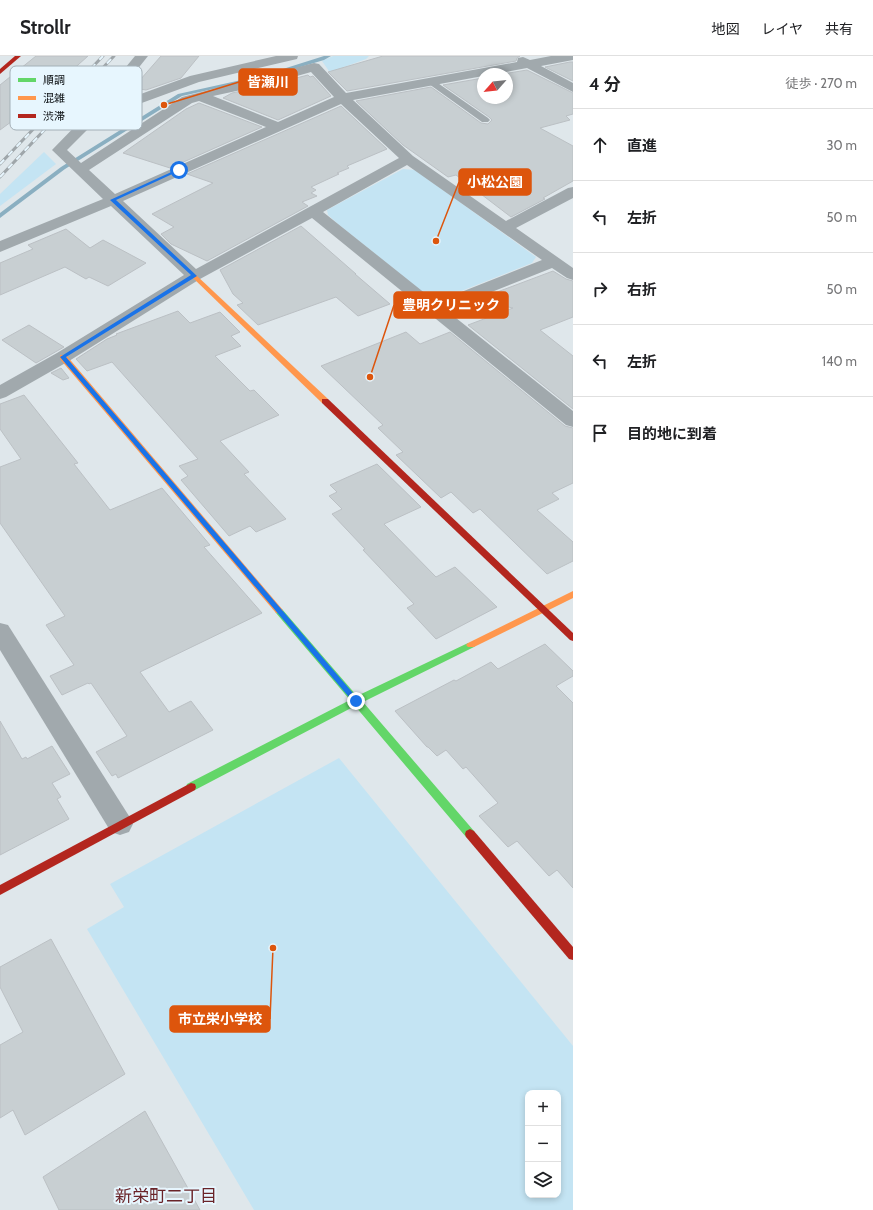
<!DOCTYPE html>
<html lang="ja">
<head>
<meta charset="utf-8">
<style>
	:root { --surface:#fff; --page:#f6f6f6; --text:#202124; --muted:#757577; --line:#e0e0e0 }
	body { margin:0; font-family:Cabin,"Noto Sans JP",sans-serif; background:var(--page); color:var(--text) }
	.controls { position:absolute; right:12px; bottom:12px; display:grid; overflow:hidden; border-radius:8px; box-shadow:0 2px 6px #0003 }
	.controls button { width:36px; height:36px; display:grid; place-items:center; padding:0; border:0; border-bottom:1px solid var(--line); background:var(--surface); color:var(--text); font:20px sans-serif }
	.compass { position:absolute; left:477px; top:12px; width:36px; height:36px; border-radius:50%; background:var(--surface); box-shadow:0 2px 6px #0003; rotate:243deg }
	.stop { position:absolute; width:12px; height:12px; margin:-9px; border:3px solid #1a73e8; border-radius:50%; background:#fff }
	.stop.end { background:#1a73e8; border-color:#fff; box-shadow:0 1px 4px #0008 }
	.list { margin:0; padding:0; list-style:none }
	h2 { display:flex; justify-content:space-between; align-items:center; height:52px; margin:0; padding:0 16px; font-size:17px }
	h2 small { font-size:13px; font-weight:400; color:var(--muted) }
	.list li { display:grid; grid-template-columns:26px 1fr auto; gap:12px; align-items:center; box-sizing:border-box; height:72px; padding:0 16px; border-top:1px solid var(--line) }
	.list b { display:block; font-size:15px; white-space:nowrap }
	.list em { font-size:13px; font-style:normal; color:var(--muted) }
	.icon { flex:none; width:22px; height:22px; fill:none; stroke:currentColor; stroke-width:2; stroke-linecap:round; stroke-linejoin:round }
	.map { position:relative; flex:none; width:573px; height:1154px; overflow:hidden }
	header { display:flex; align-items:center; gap:24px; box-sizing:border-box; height:56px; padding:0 20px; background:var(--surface); border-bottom:1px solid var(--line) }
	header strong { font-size:19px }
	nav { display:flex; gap:22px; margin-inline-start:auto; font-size:14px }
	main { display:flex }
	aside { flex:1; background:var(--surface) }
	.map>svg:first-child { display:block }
	.green { fill:#c4e4f3; fill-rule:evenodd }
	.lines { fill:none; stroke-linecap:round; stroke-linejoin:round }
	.stream { fill:#8aafc1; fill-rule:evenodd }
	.building { fill:#c8cfd2; stroke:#bbc0c4 }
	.lane { fill:#a1a9ad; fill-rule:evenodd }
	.street { fill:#a1a9ad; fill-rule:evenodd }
	.fast { fill:#63d668; fill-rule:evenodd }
	.slow { fill:#ff974d; fill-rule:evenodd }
	.jam { fill:#b3261e; fill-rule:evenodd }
	.rail-casing { stroke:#9fa6aa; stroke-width:3 }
	.rail { stroke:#e7f6fe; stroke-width:2; stroke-dasharray:6; stroke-linecap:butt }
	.route { fill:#1a73e8 }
	.labels { text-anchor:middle; stroke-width:4; stroke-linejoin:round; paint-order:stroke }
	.near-neighbourhood-label { font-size:17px; fill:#6a2429; stroke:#e7f6fe }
	.key { fill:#e7f6fe; stroke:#a4b0b7; stroke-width:1 }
	.key-label { font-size:11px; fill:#090d10 }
	.leader { fill:none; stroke:#dd550c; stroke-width:1.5 }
	.callout-dot { fill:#dd550c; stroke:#e7f6fe; stroke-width:1.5 }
	.callout { fill:#dd550c; stroke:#dd550c; stroke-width:1.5 }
	.callout-label { font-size:14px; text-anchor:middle; font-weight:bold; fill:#fff }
</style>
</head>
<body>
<header>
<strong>Strollr</strong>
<nav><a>地図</a><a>レイヤ</a><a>共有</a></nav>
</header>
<main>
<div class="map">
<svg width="573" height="1154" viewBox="0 0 573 1154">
	<rect width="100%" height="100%" fill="#dfe7eb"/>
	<g class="green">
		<path d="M 333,0 L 369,0 L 366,3 L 344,11 L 342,16 L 331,18 L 322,5 Z"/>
		<path d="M 44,96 L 56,108 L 0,150 L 0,138 Z"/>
		<path d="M 403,113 L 415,114 L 536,201 L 532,207 L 441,243 L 429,241 L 338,168 L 328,159 L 327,154 Z"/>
		<path d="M 339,702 L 573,990 L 573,1154 L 254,1154 L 87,873 L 124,851 L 110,828 ZM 528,1037 L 558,1037 L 558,1139 L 528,1139 Z"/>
	</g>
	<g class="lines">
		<path class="stream" d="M 324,0 L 331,0 L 324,4 L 267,21 L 182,40 L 65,113 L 0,162 L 0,157 L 61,111 L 178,38 L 264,19 Z"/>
	</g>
	<g class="building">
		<path d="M 36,0 L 88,0 L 69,17 L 76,18 L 0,74 L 0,29 Z"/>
		<path d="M 161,0 L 199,0 L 181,22 L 146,34 L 133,32 Z"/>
		<path d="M 383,0 L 520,0 L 517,2 L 516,5 L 347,35 L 328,16 Z"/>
		<path d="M 570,6 L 573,6 L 573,25 L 545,11 Z"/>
		<path d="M 527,14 L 573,37 L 573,58 L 566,60 L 570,64 L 540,72 L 573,90 L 573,125 L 543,142 L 545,143 L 511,161 L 456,119 L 448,121 L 403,89 L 356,45 L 431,31 L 481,67 L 488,68 L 492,64 L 489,61 L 443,29 L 483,22 L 483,42 L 507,42 L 507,18 L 503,18 Z"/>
		<path d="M 308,19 L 310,21 L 313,20 L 331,40 L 278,64 L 223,42 L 232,37 L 269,29 Z"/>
		<path d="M 199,47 L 262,71 L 170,112 L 123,97 L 186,53 Z"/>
		<path d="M 341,50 L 387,93 L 347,110 L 349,112 L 337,117 L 339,118 L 311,131 L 316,134 L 311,137 L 317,140 L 302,146 L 308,150 L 207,205 L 171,188 L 161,178 L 174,171 L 152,158 L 213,127 L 187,118 Z"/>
		<path d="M 301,170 L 356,218 L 355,218 L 390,248 L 358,260 L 336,241 L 258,269 L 237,249 L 243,247 L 233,238 L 220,214 Z"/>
		<path d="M 66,173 L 90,192 L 103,184 L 146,207 L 108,230 L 89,221 L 86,223 L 65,211 L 0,239 L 0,207 L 33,193 L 28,189 Z"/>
		<path d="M 553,215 L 566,223 L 573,225 L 573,261 L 540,274 L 573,300 L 573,353 L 468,269 L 513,252 L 476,244 Z"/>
		<path d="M 178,255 L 190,267 L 220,256 L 240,276 L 231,280 L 241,290 L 215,300 L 250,335 L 254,334 L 279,359 L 220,385 L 249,416 L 244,418 L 286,463 L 256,476 L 250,470 L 229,480 L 181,424 L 188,420 L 179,410 L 198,403 L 112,306 L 87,315 L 76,303 L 107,283 L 117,279 L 116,278 Z"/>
		<path d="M 29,269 L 64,291 L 36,307 L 2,284 Z"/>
		<path d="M 406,276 L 420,288 L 450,276 L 565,370 L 573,372 L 573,427 L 552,437 L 559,443 L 537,454 L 573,486 L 573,505 L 547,518 L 480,453 L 473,457 L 451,436 L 441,442 L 396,399 L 403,396 L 378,372 L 383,369 L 321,310 Z"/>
		<path d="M 61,312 L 69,322 L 63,324 L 51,317 Z"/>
		<path d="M 24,339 L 78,407 L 74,408 L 110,454 L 162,432 L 210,489 L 204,491 L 262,557 L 140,616 L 169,656 L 191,645 L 213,674 L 118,722 L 116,718 L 112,720 L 96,696 L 127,680 L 91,627 L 89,628 L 88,627 L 62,639 L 50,620 L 74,609 L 46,569 L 65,560 L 0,467 L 0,411 L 21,403 L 0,373 L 0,348 Z"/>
		<path d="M 377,408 L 421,451 L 384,468 L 436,521 L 455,511 L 497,551 L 436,583 L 407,552 L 414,548 L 363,494 L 365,493 L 332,458 L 342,453 L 329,440 L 337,436 L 330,429 Z"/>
		<path d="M 545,588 L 573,615 L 573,620 L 556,630 L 573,647 L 573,832 L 557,814 L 549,820 L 517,785 L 508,791 L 479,760 L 498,747 L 466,711 L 463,713 L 446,694 L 437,700 L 428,691 L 427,691 L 395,655 L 454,624 L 456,625 L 491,606 L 498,613 Z"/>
		<path d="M 0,665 L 22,703 L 26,701 L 27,703 L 52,690 L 70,718 L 52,727 L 61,741 L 57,743 L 69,763 L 0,799 Z"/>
		<path d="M 51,883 L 125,1018 L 25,1079 L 13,1054 L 0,1062 L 0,989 L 23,976 L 0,931 L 0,911 Z"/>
		<path d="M 145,1055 L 200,1154 L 59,1154 L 43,1121 Z"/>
	</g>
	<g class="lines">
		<path class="lane" d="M 432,23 L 488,62 L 490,64 L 488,66 L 482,66 L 429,28 L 427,26 Z"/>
		<g class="street">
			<path d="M 135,0 L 148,0 L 108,50 L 190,20 L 276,0 L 298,0 L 297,3 L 199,26 L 98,63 L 67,94 L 81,107 L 182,41 L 314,7 L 319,8 L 346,37 L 517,6 L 518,2 L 523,1 L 530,4 L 551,0 L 573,0 L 573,4 L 541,10 L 573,27 L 573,36 L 527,12 L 495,18 L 483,18 L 483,20 L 353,44 L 413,100 L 506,165 L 568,132 L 573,131 L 573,142 L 516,172 L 573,212 L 573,224 L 567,222 L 552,212 L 446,254 L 573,355 L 573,371 L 566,369 L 312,162 L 200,223 L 69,305 L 6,341 L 0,343 L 0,329 L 57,297 L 184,219 L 111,150 L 0,196 L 0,185 L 103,143 L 52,94 L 88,57 ZM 311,16 L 334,41 L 278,66 L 213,40 L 269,28 ZM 199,45 L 266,71 L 115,138 L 89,114 L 192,47 ZM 341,48 L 399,102 L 196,213 L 123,145 ZM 407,109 L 542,204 L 436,246 L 323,156 Z"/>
			<path d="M 0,567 L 8,569 L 129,760 L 133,768 L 129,776 L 120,779 L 111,776 L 0,594 Z"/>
		</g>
		<path class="fast" d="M 279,552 L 282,553 L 357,640 L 468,587 L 474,587 L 476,589 L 474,591 L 363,646 L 474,775 L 475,778 L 474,781 L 470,783 L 466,781 L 355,650 L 195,734 L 191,735 L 187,734 L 186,731 L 187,728 L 350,644 L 276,557 L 275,555 Z"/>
		<g class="slow">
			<path d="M 194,218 L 196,219 L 328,343 L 328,347 L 322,347 L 192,221 L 192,219 Z"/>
			<path d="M 60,299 L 66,299 L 282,553 L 283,555 L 282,557 L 276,557 L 60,303 Z"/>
			<path d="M 573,535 L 573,542 L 474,591 L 468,591 L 466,589 L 468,587 Z"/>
		</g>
		<g class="jam">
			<path d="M 15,0 L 21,0 L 0,18 L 0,13 Z"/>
			<path d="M 322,343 L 328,343 L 573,577 L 573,585 L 570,584 L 322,347 Z"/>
			<path d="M 191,727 L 195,728 L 196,731 L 195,734 L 0,839 L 0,829 Z"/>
			<path d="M 470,773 L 474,775 L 573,891 L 573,904 L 569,903 L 466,781 L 465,778 L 466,775 Z"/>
		</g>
		<defs>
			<g id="rail">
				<path d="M 0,108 L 103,0"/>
				<path d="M 0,121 L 114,0"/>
			</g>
		</defs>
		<use href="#rail" class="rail-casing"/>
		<use href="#rail" class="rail"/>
	</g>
	<path class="route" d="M 178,113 L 181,114 L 116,144 L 197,220 L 66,301 L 358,643 L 358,647 L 354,647 L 60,301 L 191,219 L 110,144 Z"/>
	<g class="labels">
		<g class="near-neighbourhood-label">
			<text x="166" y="1146">新栄町二丁目</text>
		</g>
	</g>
	<rect x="10" y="10" width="132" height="64" rx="6" class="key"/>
	<rect x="18" y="22" width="18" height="4" fill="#63d668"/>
	<rect x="18" y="40" width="18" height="4" fill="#ff974d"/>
	<rect x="18" y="58" width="18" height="4" fill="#b3261e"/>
	<g class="key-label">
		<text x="43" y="28">順調</text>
		<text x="43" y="46">混雑</text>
		<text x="43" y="64">渋滞</text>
	</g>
	<path class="leader" d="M164 49L239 26M436 185L459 126M370 321L394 249M273 892L270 963"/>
	<g class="callout-dot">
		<circle cx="164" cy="49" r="4"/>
		<circle cx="436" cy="185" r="4"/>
		<circle cx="370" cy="321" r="4"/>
		<circle cx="273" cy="892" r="4"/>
	</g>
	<g class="callout">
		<rect x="239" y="13" width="58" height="26" rx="4"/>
		<rect x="459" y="113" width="72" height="26" rx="4"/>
		<rect x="394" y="236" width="114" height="26" rx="4"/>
		<rect x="170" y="950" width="100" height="26" rx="4"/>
	</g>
	<g class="callout-label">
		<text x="268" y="31">皆瀬川</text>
		<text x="495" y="131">小松公園</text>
		<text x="451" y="254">豊明クリニック</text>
		<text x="220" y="968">市立栄小学校</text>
	</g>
</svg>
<div class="controls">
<button>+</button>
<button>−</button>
<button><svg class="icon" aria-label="layers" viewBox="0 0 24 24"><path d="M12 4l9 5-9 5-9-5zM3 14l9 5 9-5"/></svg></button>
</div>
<svg class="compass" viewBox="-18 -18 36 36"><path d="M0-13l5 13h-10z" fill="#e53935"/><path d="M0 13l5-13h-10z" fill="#757577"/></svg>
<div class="stop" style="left:179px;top:114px"></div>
<div class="stop end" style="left:356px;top:645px"></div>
</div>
<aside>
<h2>4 分<small>徒歩 · 270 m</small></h2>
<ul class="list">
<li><svg class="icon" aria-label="ahead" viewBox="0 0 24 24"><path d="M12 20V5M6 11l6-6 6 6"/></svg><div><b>直進</b></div><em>30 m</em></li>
<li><svg class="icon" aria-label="left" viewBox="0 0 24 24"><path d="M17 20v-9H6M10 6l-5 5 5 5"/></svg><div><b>左折</b></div><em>50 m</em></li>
<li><svg class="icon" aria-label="right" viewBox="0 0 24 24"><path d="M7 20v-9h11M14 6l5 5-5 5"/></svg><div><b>右折</b></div><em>50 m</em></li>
<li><svg class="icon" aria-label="left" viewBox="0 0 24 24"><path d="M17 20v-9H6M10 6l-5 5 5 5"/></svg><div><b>左折</b></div><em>140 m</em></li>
<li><svg class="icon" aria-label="arrive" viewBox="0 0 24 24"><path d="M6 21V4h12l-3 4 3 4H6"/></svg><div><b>目的地に到着</b></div></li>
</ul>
</aside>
</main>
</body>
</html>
